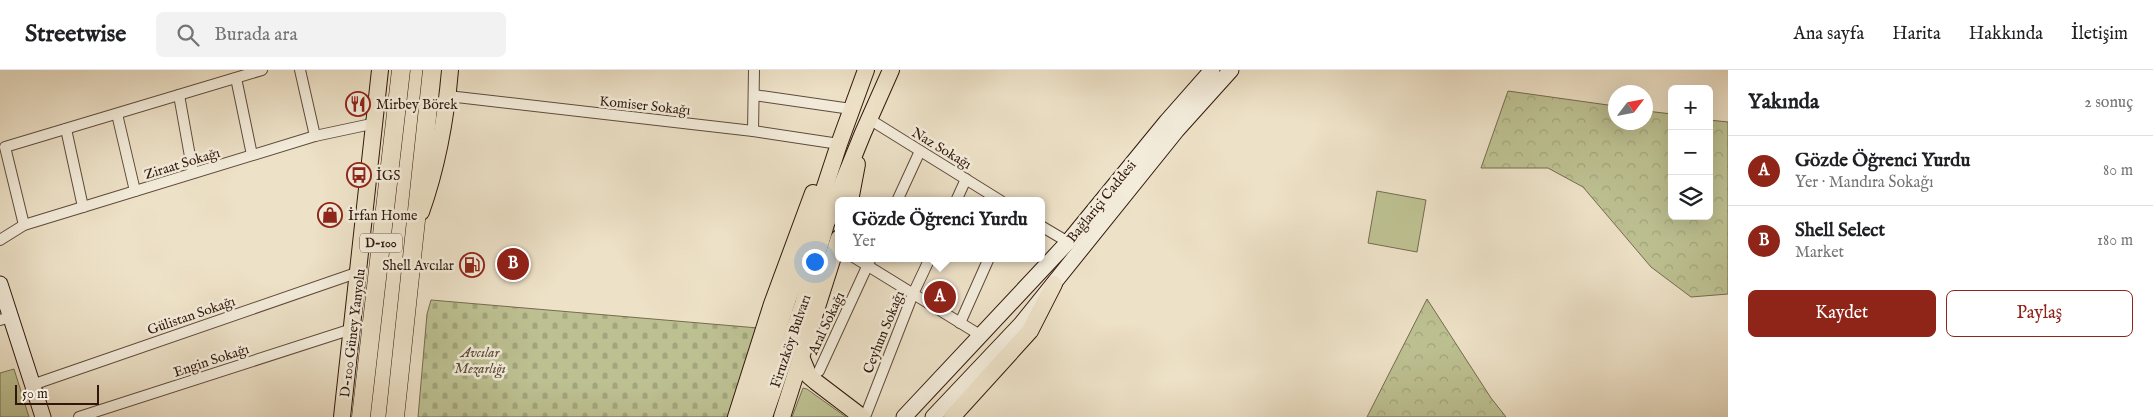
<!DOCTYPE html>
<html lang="tr">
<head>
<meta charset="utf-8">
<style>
	:root { --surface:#fff; --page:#f2f2f2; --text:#202124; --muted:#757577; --line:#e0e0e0; --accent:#8f2418 }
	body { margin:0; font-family:"IM FELL English",serif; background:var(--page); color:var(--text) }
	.controls { position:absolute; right:15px; top:15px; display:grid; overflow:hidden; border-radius:8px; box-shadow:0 5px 20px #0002 }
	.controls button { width:45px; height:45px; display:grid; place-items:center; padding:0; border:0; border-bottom:1px solid var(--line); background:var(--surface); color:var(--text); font:25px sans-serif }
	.compass { position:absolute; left:1608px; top:15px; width:45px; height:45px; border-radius:50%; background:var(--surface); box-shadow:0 5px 20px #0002; rotate:58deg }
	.scale { position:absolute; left:15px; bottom:12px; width:84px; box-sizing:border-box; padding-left:5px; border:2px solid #30170c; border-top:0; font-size:14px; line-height:18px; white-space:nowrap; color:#30170c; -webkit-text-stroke:4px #f3ecdb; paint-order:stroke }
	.you { position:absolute; left:814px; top:191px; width:18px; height:18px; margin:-12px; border:4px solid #fff; border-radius:50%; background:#1a73e8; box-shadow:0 0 0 8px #1a73e833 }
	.badge { display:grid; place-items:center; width:32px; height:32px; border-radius:50%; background:var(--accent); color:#fff; font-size:16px; font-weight:700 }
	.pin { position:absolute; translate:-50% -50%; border:2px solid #fff; box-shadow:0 1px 5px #0006 }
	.popup { position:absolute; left:835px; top:127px; width:210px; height:65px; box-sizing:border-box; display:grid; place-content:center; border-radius:8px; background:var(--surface); filter:drop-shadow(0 1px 4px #0005); font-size:16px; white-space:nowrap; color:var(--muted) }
	.popup b { font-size:19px; color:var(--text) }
	.popup::after { content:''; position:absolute; left:50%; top:100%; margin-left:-10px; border:10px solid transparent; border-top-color:var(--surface) }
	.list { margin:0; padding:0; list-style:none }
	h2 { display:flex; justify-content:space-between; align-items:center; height:65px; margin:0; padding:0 20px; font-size:21px }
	h2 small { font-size:16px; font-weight:400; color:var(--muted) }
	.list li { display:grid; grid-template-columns:32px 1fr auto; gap:15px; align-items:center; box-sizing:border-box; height:70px; padding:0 20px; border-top:1px solid var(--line) }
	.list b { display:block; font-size:19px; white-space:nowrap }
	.list p { margin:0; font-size:16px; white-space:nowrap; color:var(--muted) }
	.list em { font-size:16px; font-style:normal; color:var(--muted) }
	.actions { display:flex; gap:10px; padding:15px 20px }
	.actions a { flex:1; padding:11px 0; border:1px solid var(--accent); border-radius:8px; text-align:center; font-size:18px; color:var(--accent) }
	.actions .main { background:var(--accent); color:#fff }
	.icon { flex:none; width:28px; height:28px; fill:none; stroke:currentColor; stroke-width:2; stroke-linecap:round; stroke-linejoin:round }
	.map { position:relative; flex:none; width:1728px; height:347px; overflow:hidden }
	header { display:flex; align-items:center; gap:30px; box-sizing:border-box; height:70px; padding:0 25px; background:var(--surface); border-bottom:1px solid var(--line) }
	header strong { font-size:24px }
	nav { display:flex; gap:28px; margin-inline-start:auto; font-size:18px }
	.search { width:350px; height:45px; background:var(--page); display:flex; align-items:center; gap:12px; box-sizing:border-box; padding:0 18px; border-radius:8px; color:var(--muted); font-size:19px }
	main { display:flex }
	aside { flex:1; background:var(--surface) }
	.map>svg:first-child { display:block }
	.green { fill:#bdc192; stroke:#766c4f }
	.forest { fill:url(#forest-crowns); stroke:#766c4f }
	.cemetery { fill:url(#cemetery-stones); stroke:#766c4f }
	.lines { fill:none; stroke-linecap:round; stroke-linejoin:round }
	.minor-casing { stroke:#5f4a3b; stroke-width:12 }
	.secondary-casing { stroke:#30170c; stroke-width:17 }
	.primary-casing { stroke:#30170c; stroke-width:18 }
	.trunk-casing { stroke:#30170c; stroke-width:19 }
	.minor { stroke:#f3ecdb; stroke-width:10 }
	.secondary { stroke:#f3ecdb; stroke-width:15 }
	.primary { stroke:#ede1c7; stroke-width:16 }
	.trunk { stroke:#ede1c7; stroke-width:18 }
	.labels { text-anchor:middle; stroke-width:5; stroke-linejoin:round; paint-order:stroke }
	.shield { fill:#f3ecdb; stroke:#6a574a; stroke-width:1 }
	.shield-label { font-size:12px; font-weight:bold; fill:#30170c }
	.poi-label { font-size:14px; fill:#30170c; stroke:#f3ecdb; text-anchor:start }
	.street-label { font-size:14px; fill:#30170c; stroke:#f3ecdb }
	.park-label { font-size:14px; font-style:italic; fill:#5a4a34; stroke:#f3ecdb }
</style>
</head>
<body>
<header>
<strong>Streetwise</strong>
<div class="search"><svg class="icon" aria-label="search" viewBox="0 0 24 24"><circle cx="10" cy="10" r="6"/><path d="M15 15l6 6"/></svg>Burada ara</div>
<nav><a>Ana sayfa</a><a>Harita</a><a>Hakkında</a><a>İletişim</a></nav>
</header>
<main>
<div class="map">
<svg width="1728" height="347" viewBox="0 0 1728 347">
	<defs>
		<pattern id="forest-crowns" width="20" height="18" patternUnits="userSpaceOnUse" patternTransform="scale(1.25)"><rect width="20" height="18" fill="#bdc192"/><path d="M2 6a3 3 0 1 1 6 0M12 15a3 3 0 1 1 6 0" fill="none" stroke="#a3a57d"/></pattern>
		<pattern id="cemetery-stones" width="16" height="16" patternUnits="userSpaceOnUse" patternTransform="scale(1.25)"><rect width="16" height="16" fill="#bdc192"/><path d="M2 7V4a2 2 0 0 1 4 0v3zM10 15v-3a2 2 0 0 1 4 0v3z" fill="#a3a57d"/></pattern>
	</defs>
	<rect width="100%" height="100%" fill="#ede1c7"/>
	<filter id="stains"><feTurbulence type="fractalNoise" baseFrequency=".004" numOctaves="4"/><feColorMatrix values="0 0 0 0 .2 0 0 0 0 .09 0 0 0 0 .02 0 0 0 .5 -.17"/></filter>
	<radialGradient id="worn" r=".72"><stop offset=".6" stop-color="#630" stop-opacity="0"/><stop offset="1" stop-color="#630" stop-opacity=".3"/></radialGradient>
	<g class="green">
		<path d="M 1377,121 L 1426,130 L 1417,182 L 1368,173 Z"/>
		<path d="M 14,299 L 29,347 L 0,347 L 0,303 Z"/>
		<path d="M 803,318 L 807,319 L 846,347 L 792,347 Z"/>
	</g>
	<g class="forest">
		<path d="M 1508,21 L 1615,36 L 1616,52 L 1646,52 L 1646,41 L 1672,44 L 1672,146 L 1709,146 L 1709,50 L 1728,52 L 1728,224 L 1691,227 L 1651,197 L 1583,117 L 1548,98 L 1481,98 Z"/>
		<path d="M 1427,229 L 1491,328 L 1506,347 L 1367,347 Z"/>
	</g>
	<path class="cemetery" d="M 431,230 L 758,258 L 729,347 L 418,347 L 427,244 Z"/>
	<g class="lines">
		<defs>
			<g id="minor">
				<path d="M 300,0 L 315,66"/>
				<path d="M 236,8 L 252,85"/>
				<path d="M 179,25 L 193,103"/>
				<path d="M 754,25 L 851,39"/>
				<path d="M 448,26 L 753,61 L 839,74"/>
				<path d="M 117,44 L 135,121"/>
				<path d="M 869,49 L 1001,131"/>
				<path d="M 66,59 L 83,137"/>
				<path d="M 753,61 L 754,0"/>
				<path d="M 897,131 L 920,81"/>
				<path d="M 956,131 L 966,109"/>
				<path d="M 24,155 L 5,77 L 262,0"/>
				<path d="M 1041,156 L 1068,172"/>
				<path d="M 0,170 L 24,155 L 83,137 L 315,66 L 376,53"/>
				<path d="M 855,188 L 980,265"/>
				<path d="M 0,250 L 11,247"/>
				<path d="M 960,253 L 989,188"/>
				<path d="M 819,301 L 871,188"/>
				<path d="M 32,315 L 359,202"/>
				<path d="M 79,347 L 352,259"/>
				<path d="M 865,347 L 913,224 L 930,188"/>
			</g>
			<g id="secondary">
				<path d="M 0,214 L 43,347"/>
				<path d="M 904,347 L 1068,172 L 1167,51 L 1212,0"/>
				<path d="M 933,347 L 1021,254 L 1177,60 L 1231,0"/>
			</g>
			<g id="primary">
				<path d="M 850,131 L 857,94"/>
				<path d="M 421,142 C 437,97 446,48 450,0"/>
				<path d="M 802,289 L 809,306 L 816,312 L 862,347"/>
				<path d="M 342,347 L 380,0"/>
				<path d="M 736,347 L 772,234 L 813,123"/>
				<path d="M 749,347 L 839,74 L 866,0"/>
				<path d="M 764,347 L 803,234 L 826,154 L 863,63 L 891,0"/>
				<path d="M 782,347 L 839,168"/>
				<path d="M 952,347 L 1030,261 L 1054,214"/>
			</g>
			<g id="trunk">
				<path d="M 361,347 L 401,0"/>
				<path d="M 395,347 L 432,0"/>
			</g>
		</defs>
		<use href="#minor" class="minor-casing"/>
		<use href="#secondary" class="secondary-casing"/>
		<use href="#primary" class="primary-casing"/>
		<use href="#trunk" class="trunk-casing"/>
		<use href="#minor" class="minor"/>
		<use href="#secondary" class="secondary"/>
		<use href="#primary" class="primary"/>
		<use href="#trunk" class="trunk"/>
	</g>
	<defs>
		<symbol id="restaurant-ring" viewBox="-11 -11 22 22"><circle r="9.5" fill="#f3ecdb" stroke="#8f2418" stroke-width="1.5"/><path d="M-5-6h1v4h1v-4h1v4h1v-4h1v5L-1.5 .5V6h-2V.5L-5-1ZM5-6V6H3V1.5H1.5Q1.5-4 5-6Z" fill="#8f2418"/></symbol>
		<symbol id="bus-ring" viewBox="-11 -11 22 22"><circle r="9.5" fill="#f3ecdb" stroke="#8f2418" stroke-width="1.5"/><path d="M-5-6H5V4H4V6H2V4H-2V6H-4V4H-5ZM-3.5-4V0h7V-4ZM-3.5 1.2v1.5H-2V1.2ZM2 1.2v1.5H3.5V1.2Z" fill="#8f2418"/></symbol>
		<symbol id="shop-ring" viewBox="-11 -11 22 22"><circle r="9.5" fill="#f3ecdb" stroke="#8f2418" stroke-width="1.5"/><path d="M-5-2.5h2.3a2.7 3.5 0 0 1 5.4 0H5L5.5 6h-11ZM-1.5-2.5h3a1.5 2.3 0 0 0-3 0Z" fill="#8f2418"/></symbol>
		<symbol id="fuel-ring" viewBox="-11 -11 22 22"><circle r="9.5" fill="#f3ecdb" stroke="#8f2418" stroke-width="1.5"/><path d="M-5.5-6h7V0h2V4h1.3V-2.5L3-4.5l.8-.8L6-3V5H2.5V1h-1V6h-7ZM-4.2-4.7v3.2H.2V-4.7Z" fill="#8f2418"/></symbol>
	</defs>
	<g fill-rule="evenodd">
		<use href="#restaurant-ring" x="344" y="20" width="28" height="28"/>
		<use href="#bus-ring" x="345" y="91" width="28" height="28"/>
		<use href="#shop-ring" x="316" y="131" width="28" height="28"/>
		<use href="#fuel-ring" x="458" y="181" width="28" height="28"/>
	</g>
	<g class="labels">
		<rect class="shield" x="360" y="163.5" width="42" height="19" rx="4"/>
		<g class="shield-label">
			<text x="381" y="177">D-100</text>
		</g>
		<g class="poi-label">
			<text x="376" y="39">Mirbey Börek</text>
			<text x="376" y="110">İGS</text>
			<text x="348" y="150">İrfan Home</text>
			<text x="454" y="200" text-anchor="end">Shell Avcılar</text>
		</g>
		<g class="street-label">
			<text transform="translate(645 35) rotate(6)" y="5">Komiser Sokağı</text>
			<text transform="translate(942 78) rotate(31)" y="5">Naz Sokağı</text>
			<text transform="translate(182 93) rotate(-17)" y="5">Ziraat Sokağı</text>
			<text transform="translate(1101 131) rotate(-51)" y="5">Bağlariçi Caddesi</text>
			<text transform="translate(191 245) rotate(-19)" y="5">Gülistan Sokağı</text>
			<text transform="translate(826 253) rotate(-65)" y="5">Aral Sokağı</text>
			<text transform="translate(883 262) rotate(-68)" y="5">Ceyhun Sokağı</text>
			<text transform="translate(352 263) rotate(-83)" y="5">D-100 Güney Yanyolu</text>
			<text transform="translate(790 271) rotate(-71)" y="5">Firuzköy Bulvarı</text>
			<text transform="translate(211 290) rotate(-18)" y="5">Engin Sokağı</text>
		</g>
		<g class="park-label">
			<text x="480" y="287">Avcılar<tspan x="480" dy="16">Mezarlığı</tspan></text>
		</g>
	</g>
	<rect width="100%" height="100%" filter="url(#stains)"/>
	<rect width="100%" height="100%" fill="url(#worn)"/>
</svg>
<div class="controls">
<button>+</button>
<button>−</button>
<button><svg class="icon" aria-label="layers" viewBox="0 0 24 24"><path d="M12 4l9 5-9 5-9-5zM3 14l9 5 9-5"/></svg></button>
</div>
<svg class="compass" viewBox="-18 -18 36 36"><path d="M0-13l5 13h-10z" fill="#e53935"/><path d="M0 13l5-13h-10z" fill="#757577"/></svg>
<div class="scale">50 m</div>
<div class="you"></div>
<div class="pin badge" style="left:940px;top:227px">A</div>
<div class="popup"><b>Gözde Öğrenci Yurdu</b>Yer</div>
<div class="pin badge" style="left:513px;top:194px">B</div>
</div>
<aside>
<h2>Yakında<small>2 sonuç</small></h2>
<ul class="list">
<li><span class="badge">A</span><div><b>Gözde Öğrenci Yurdu</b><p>Yer · Mandıra Sokağı</p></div><em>80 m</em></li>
<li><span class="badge">B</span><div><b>Shell Select</b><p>Market</p></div><em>180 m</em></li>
</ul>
<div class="actions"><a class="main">Kaydet</a><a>Paylaş</a></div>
</aside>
</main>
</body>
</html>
